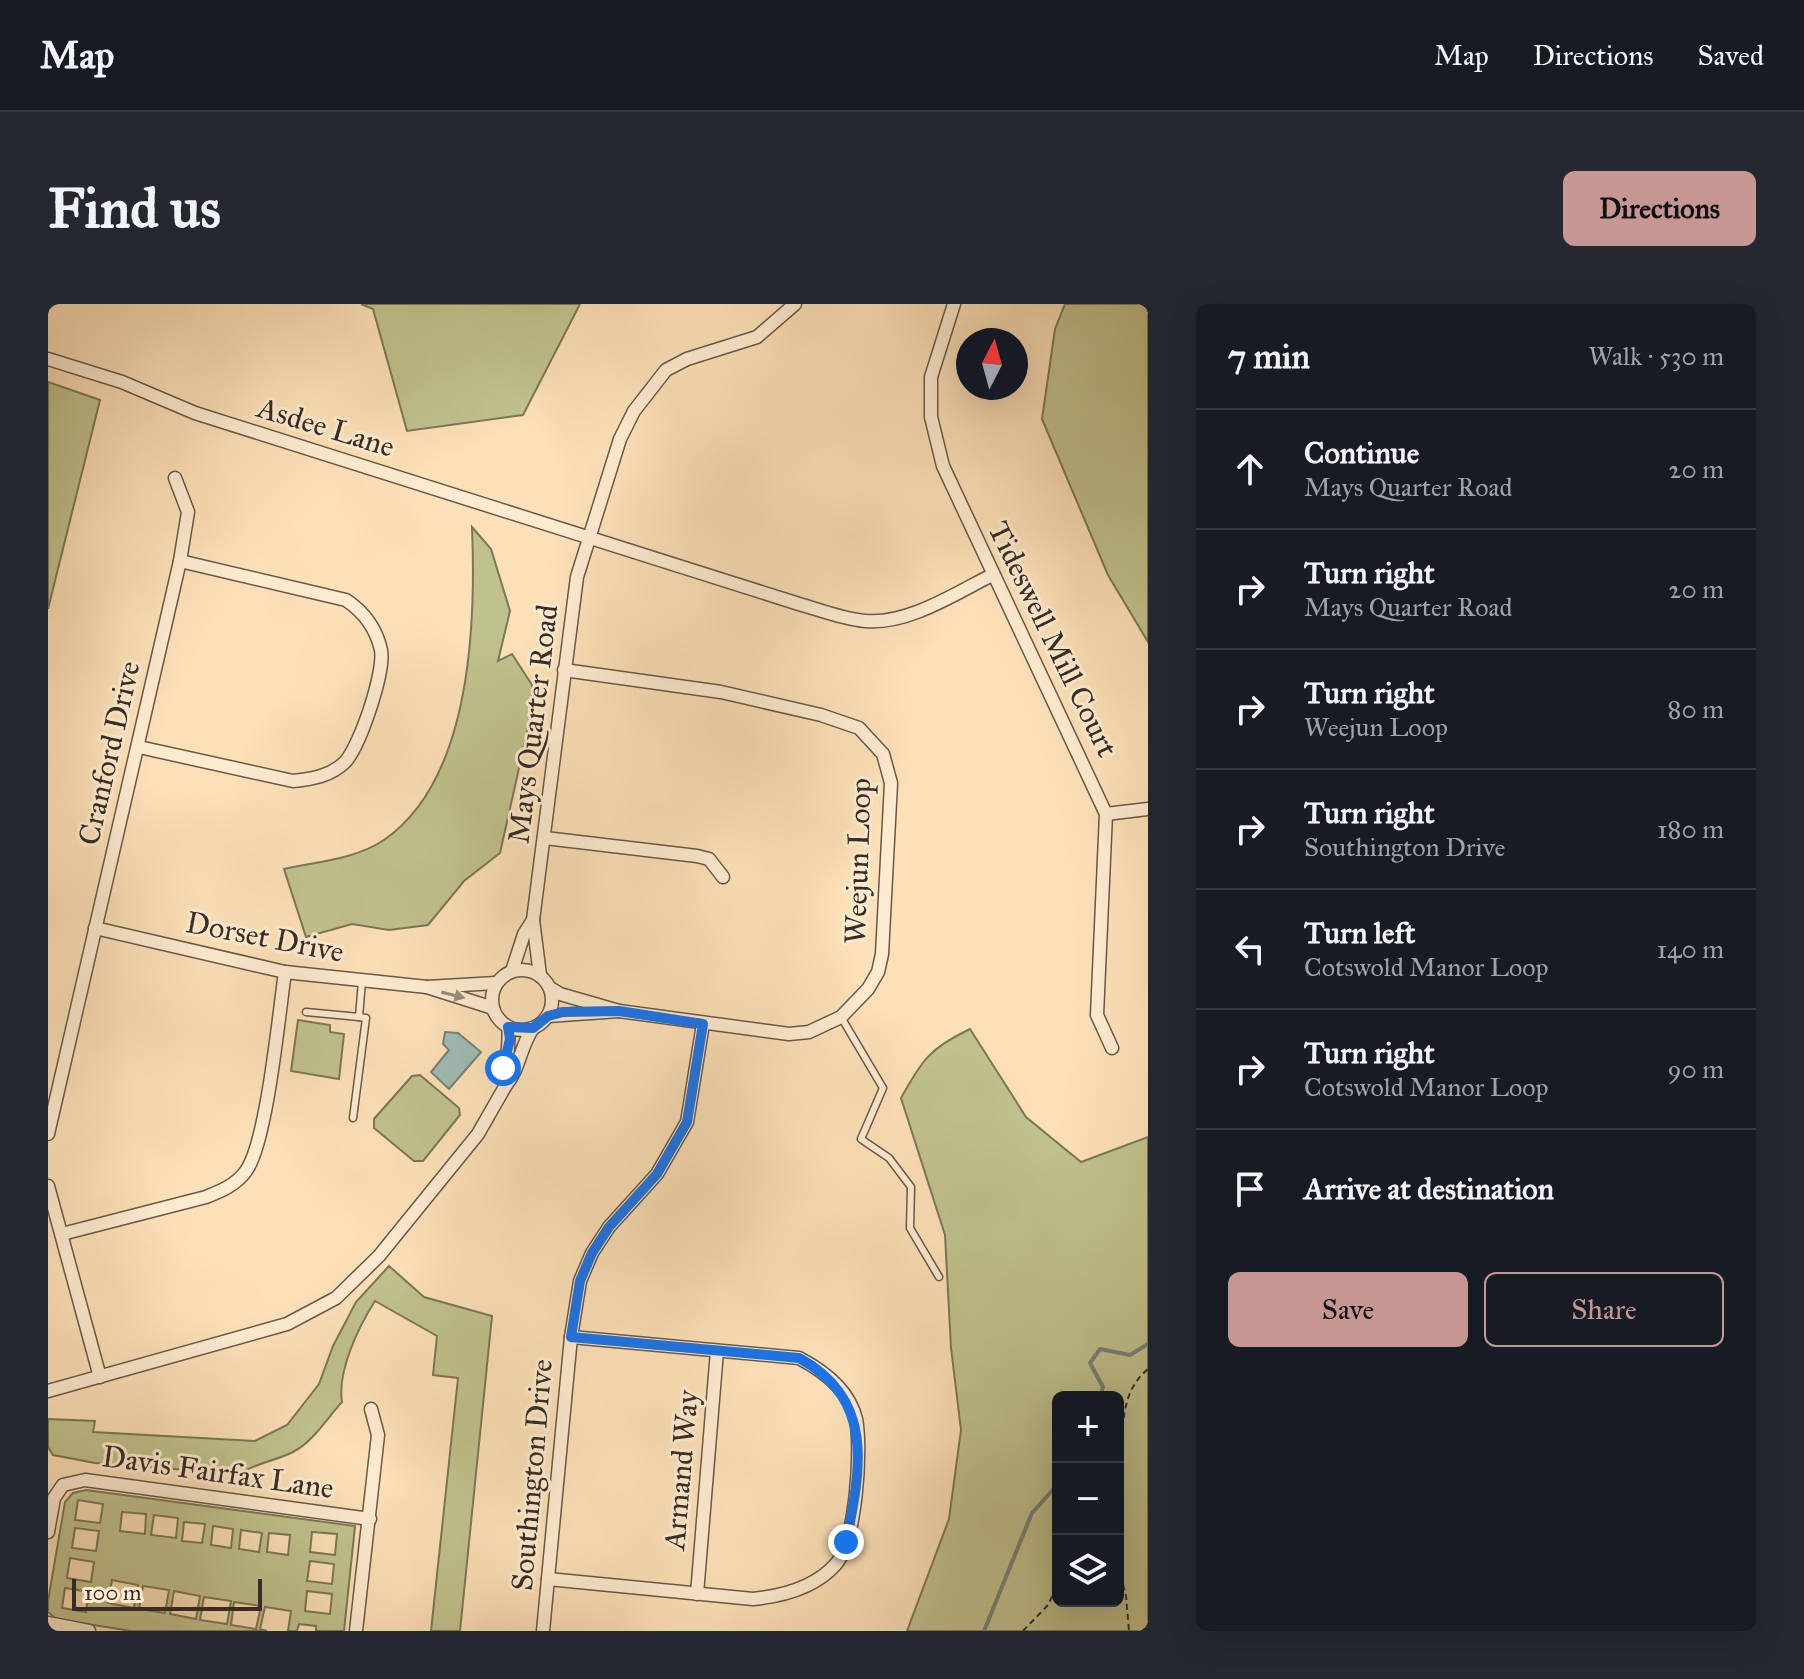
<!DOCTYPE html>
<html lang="en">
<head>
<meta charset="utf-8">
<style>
	:root { --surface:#171b24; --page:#242831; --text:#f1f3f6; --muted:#9ea1a6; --line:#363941; --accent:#c59692 }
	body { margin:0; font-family:"IM FELL Great Primer",serif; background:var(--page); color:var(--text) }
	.controls { position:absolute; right:24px; bottom:24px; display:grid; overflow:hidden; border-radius:12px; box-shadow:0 8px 32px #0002 }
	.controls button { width:72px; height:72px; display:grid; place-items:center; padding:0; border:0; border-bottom:2px solid var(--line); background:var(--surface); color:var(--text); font:40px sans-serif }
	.compass { position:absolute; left:908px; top:24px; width:72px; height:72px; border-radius:50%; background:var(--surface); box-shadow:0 8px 32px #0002; rotate:6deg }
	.scale { position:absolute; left:24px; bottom:20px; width:190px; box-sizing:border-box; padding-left:8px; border:4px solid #382c24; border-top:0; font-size:22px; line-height:28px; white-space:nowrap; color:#382c24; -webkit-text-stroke:6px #fdebd0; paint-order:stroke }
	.stop { position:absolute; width:24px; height:24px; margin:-18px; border:6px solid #1a73e8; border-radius:50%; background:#fff }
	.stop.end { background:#1a73e8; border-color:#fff; box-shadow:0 2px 8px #0008 }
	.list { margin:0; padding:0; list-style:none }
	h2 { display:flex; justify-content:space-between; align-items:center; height:104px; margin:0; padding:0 32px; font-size:34px }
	h2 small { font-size:26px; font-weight:400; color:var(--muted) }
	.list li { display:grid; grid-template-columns:52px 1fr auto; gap:24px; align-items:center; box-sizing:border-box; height:120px; padding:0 32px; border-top:2px solid var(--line) }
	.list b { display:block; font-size:30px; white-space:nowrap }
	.list p { margin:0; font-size:26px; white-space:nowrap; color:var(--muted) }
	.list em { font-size:26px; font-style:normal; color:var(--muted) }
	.actions { display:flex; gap:16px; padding:24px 32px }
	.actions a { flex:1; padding:18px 0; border:2px solid var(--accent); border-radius:12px; text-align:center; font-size:28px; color:var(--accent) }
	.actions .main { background:var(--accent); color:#111 }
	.icon { flex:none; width:44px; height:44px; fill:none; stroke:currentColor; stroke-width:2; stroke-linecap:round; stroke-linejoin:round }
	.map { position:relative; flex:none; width:1100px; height:1327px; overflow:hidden; border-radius:12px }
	header { display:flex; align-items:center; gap:48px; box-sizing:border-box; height:112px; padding:0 40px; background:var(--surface); border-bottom:2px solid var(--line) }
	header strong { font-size:38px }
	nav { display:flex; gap:44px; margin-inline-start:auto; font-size:28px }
	.intro { display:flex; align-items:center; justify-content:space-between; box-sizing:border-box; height:192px; padding:0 48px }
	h1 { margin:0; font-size:56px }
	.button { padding:20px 36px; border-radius:12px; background:var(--accent); color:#111; font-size:28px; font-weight:700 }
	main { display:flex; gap:48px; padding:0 48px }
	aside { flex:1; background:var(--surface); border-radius:12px; box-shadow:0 8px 32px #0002 }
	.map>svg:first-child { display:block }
	.green { fill:#c0c28d; stroke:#7c7758; stroke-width:2; fill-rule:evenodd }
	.water { fill:#a0bcb5; stroke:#76827b; stroke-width:2 }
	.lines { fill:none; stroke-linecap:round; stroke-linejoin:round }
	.stream { stroke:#76827b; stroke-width:4 }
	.service-casing { stroke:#695949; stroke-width:9 }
	.minor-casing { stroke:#695949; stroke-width:15 }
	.path { stroke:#382c24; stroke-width:2; stroke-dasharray:6 4; stroke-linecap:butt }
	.service { stroke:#fdebd0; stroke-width:6 }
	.minor { stroke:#fdebd0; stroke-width:12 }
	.oneway { fill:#9a8c7a }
	.route { stroke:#1a73e8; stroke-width:10 }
	.labels { text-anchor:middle; stroke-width:6; stroke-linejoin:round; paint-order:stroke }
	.street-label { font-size:30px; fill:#382c24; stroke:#fdebd0 }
</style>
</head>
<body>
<header>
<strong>Map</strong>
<nav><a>Map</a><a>Directions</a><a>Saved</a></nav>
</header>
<div class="intro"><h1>Find us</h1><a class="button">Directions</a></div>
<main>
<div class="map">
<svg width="1100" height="1327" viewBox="0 0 1100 1327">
	<rect width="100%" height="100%" fill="#fce0b7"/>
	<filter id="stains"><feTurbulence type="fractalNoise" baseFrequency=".0025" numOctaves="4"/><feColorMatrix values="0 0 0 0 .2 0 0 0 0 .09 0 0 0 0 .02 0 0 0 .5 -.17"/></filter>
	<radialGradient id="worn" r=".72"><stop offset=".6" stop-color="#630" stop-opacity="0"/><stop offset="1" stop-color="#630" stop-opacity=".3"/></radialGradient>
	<g class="green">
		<path d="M 313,0 L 532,0 L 475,111 L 359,127 L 325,5 Z"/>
		<path d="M 1017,0 L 1097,0 L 1100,8 L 1100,338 L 1060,271 L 994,115 L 1007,25 Z"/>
		<path d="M 0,78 L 52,96 L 0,305 Z"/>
		<path d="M 424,223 L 443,245 L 462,307 L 450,357 L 464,350 L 484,381 L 484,406 L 452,549 L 416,577 L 380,621 L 341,626 L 304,620 L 258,633 L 236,565 C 268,558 308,555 336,536 C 424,475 428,320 424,223 Z"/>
		<path d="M 250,716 L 282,721 L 282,728 L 296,730 L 291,775 L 243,767 Z"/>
		<path d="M 922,725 L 978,813 L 1033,858 L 1100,833 L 1100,1327 L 859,1327 L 901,1215 L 913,1126 L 903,1044 L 897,931 L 853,794 C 874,756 882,744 922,725 ZM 1010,1093 L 1070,1093 L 1070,1297 L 1010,1297 Z"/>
		<path d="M 372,771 L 411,804 L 412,811 L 375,857 L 366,857 L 326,824 L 326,815 L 364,772 Z"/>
		<path d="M 341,962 L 376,993 L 444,1012 L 412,1327 L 383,1327 L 410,1074 L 385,1071 L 389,1032 L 327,997 C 311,1022 289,1067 294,1098 C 279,1114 265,1138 245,1148 C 227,1157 208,1159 191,1170 L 47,1159 L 5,1151 L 0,1143 L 0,1115 L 47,1117 L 45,1128 L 207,1137 L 239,1121 L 271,1080 L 285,1042 L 308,998 Z"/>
		<path d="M 38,1186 L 307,1222 L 296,1327 L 268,1327 L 268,1322 L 251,1320 L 249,1327 L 240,1327 L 243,1307 L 217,1303 L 212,1325 L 219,1327 L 83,1327 L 8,1315 L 0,1308 L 0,1297 L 17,1198 L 25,1189 ZM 30,1196 L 55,1200 L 52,1219 L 27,1216 ZM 74,1208 L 98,1210 L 97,1230 L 72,1227 ZM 106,1211 L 130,1214 L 128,1234 L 103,1231 ZM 136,1218 L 157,1220 L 154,1239 L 134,1237 ZM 165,1222 L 185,1225 L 183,1244 L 163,1241 ZM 27,1224 L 51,1227 L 48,1247 L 24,1244 ZM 193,1226 L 214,1229 L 211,1248 L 191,1245 ZM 264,1228 L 289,1230 L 287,1251 L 262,1248 ZM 221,1229 L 242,1231 L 240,1251 L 219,1248 ZM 22,1254 L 46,1258 L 43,1278 L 19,1274 ZM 262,1257 L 286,1260 L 284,1280 L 259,1277 ZM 64,1276 L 90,1281 L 86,1304 L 60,1299 ZM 95,1282 L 121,1286 L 117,1309 L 91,1305 ZM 17,1284 L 41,1288 L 38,1308 L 14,1304 ZM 126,1287 L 152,1292 L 148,1315 L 122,1310 ZM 259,1287 L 284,1290 L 282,1310 L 257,1307 ZM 156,1293 L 183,1297 L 179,1320 L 152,1316 ZM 186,1298 L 213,1302 L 208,1325 L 183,1321 Z"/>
	</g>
	<path class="water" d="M 397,728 L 410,729 L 433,748 L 401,785 L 383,768 L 401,746 L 395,740 Z"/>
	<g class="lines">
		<g class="stream">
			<path d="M 1052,1093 L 1055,1083 L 1042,1059 L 1052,1045 L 1082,1051 L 1100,1040"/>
			<path d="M 936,1327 L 984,1209 L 1010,1180"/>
		</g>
		<defs>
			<g id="service">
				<path d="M 258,708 L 311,713"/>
				<path d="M 793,713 L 835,784 L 813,835 L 841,854 L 863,883 L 862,924 L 891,973"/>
				<path d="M 305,814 L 318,714 L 311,713 L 314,677"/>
			</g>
			<g id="minor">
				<path d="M 906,0 L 883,73 L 883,113 L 895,162 L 1058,510 L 1049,711 L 1064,744"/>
				<path d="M 0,55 L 74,78 L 147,109 L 751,300 C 772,306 795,315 817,317 C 860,321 908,289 944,271"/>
				<path d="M 516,366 L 673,388 L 773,411 L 811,424 L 835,450 L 843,479 L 834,650 L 830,668 L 820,685 L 793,713 L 761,728 L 741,730 L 571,707"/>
				<path d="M 91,443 L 245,477 C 264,475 283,472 297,458 C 312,442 337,368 333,346 C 328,324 316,308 298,296 L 132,257"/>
				<path d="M 1058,510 L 1100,505"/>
				<path d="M 497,534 L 649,552 L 661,555 L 675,573"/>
				<path d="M 485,616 L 529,273 L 572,135 L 586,107 L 618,66 L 639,55 L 709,33 L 747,0"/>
				<path d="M 47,624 L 237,668 L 379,683"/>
				<circle cx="474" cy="696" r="30"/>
				<path d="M 464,667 L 476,630 L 485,616 L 492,671"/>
				<path d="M 445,704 L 379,683 L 448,679"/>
				<path d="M 500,712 L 571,707 L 512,690 L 502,684"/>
				<path d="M 460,723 C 463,743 455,761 458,781 C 472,764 472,743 485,724"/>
				<path d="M 0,830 L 132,257 L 140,208 L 127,174"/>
				<path d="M 0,882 L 52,1073"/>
				<path d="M 14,930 L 158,893 C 173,887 188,881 198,867 C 219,838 231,709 237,668"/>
				<path d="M 0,1087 L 239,1020 L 288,994 L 331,952 L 430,830 L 458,781"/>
				<path d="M 0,1228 L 6,1194 L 15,1181 L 37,1176 L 322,1215"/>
				<path d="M 500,1275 L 705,1295 C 735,1292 767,1284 788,1260 C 808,1236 814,1146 808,1115 C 801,1086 776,1067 751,1054 L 523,1033"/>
				<path d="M 649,1290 L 669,1047"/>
				<path d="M 0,1319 L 41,1327"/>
				<path d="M 308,1327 L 330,1131 L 323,1105"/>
				<path d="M 495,1327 L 523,1033 L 532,977 L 544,949 L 561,923 L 609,870 L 639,818 L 655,720"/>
			</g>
		</defs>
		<use href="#service" class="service-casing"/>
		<use href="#minor" class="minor-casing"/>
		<g class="path">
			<path d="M 1070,1154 C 1078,1118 1071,1090 1100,1065"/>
			<path d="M 1070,1261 L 1078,1292 L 1081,1327"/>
			<path d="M 975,1327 L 1000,1301 L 1010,1280"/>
		</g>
		<use href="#service" class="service"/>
		<use href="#minor" class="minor"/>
	</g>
	<defs><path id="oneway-solid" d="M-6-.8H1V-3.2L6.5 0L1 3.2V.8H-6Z" transform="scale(2)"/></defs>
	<use class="oneway" href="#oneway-solid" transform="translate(405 691) rotate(14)"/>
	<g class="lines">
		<path class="route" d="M 455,764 L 462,735 L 460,723 L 485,724 L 500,712 L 515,708 L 571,707 L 655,720 L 639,818 L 609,870 L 561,923 L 544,949 L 532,977 L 523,1033 L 751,1054 C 827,1095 813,1165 798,1238"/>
	</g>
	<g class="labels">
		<g class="street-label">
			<text transform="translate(278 123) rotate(17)" y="10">Asdee Lane</text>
			<text transform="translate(1005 335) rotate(64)" y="10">Tideswell Mill Court</text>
			<text transform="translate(485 420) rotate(-83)" y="10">Mays Quarter Road</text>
			<text transform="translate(61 449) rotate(-77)" y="10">Cranford Drive</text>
			<text transform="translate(810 557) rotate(-88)" y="10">Weejun Loop</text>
			<text transform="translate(217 633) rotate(11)" y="10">Dorset Drive</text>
			<text transform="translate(633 1166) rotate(-85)" y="10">Armand Way</text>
			<text transform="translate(170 1168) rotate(8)" y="10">Davis Fairfax Lane</text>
			<text transform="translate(484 1171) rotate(-85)" y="10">Southington Drive</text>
		</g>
	</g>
	<rect width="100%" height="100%" filter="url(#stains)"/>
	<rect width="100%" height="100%" fill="url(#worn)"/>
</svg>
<div class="controls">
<button>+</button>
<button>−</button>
<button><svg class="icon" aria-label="layers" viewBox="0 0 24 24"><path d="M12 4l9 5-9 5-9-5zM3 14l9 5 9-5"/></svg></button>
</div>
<svg class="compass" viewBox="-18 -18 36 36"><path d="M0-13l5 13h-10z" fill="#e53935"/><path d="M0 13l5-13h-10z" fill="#9ea1a6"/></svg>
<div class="scale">100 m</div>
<div class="stop" style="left:455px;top:764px"></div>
<div class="stop end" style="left:798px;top:1238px"></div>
</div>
<aside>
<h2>7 min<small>Walk · 530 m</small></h2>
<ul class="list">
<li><svg class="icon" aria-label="ahead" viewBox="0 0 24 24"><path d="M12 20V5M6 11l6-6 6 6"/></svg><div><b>Continue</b><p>Mays Quarter Road</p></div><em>20 m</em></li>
<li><svg class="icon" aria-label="right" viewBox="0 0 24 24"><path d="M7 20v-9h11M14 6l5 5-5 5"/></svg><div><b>Turn right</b><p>Mays Quarter Road</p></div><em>20 m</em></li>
<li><svg class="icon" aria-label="right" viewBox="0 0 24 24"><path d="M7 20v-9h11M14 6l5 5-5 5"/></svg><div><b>Turn right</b><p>Weejun Loop</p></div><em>80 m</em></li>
<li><svg class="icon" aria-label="right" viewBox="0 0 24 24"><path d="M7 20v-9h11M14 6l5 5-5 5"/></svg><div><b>Turn right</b><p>Southington Drive</p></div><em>180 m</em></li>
<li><svg class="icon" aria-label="left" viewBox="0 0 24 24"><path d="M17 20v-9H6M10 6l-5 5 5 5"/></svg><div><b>Turn left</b><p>Cotswold Manor Loop</p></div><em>140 m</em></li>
<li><svg class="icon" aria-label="right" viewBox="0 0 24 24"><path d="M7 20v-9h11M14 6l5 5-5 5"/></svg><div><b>Turn right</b><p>Cotswold Manor Loop</p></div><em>90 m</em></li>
<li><svg class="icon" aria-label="arrive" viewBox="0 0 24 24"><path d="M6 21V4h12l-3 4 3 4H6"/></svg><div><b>Arrive at destination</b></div></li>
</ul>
<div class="actions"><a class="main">Save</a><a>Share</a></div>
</aside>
</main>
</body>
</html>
